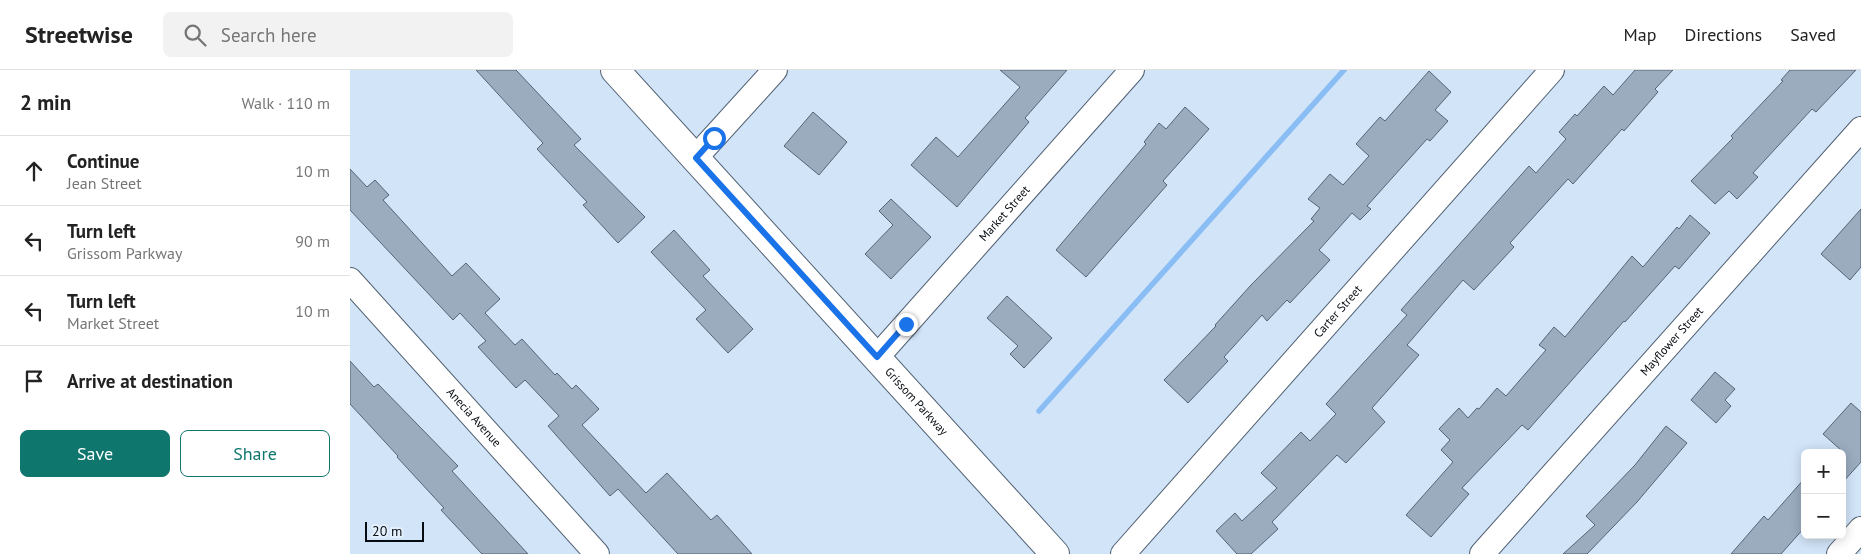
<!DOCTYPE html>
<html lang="en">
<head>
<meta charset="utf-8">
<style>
	:root { --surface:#fff; --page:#f2f2f2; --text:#222; --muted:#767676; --line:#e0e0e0; --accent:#0f766e }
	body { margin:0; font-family:"PT Sans",sans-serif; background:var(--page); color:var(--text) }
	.controls { position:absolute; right:15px; bottom:15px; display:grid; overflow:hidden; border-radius:8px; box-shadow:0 2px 12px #0003 }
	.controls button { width:45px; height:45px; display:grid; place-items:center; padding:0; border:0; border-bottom:1px solid var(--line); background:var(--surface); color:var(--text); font:25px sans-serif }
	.scale { position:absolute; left:15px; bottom:12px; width:59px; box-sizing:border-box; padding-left:5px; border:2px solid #060c12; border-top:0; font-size:14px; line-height:18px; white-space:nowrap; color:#060c12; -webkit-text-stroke:4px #e5f0fd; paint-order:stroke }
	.stop { position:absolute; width:15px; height:15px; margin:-11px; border:4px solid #1a73e8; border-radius:50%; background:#fff }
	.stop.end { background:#1a73e8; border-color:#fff; box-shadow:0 1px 5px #0008 }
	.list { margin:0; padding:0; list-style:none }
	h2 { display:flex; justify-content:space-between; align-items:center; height:65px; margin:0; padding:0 20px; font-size:21px }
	h2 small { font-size:16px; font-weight:400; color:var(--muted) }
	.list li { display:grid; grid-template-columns:32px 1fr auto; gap:15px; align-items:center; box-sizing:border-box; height:70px; padding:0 20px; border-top:1px solid var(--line) }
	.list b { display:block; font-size:19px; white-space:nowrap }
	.list p { margin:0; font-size:16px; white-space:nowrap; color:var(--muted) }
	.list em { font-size:16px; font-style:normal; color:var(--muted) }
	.actions { display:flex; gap:10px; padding:15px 20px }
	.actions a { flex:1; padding:11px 0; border:1px solid var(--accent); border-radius:8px; text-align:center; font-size:18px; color:var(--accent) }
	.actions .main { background:var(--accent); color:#fff }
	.icon { flex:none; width:28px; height:28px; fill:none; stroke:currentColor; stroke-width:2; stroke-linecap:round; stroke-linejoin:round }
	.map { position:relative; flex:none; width:1511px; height:484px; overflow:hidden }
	header { display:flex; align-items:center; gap:30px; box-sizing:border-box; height:70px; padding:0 25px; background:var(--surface); border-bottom:1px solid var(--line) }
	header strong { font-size:24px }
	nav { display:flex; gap:28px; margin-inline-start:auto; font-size:18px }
	.search { width:350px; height:45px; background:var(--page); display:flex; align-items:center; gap:12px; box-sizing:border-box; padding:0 18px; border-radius:8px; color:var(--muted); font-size:19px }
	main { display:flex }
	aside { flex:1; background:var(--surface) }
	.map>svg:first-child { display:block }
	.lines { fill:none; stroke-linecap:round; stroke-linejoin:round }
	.stream { stroke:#8abdf4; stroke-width:5.5 }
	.building { fill:#9bacbf; stroke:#556576 }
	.minor-casing { stroke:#506071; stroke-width:26 }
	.major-casing { stroke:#506071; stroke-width:30 }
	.minor { stroke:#fff; stroke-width:24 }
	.major { stroke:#fff; stroke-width:28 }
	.route { stroke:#1a73e8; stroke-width:6 }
	.labels { text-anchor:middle; stroke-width:5; stroke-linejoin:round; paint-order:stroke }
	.street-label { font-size:12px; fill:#060c12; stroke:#e5f0fd }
</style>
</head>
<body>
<header>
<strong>Streetwise</strong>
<div class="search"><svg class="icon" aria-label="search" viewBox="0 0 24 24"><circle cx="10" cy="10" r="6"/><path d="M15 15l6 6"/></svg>Search here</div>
<nav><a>Map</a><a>Directions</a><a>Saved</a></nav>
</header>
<main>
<aside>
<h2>2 min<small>Walk · 110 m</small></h2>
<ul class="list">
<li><svg class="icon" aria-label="ahead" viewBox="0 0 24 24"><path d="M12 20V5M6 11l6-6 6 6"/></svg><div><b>Continue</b><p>Jean Street</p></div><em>10 m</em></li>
<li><svg class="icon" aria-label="left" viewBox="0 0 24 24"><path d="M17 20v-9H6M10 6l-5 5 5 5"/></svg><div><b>Turn left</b><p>Grissom Parkway</p></div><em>90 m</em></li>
<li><svg class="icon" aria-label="left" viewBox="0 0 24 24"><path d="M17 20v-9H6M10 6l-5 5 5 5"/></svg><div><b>Turn left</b><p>Market Street</p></div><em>10 m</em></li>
<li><svg class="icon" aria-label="arrive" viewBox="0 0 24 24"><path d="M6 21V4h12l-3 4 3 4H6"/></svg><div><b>Arrive at destination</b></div></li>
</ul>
<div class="actions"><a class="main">Save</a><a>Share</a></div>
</aside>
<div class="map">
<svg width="1511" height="484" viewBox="0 0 1511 484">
	<rect width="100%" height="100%" fill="#d2e4f8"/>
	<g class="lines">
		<path class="stream" d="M 689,341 L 994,0"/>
	</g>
	<g class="building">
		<path d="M 126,0 L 166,0 L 231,69 L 224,75 L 295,147 L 268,173 L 233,135 L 237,132 L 187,79 L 193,73 Z"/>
		<path d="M 650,0 L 717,0 L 675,48 L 679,52 L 607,137 L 561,95 L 586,67 L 608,87 L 670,17 Z"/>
		<path d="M 1285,0 L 1323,0 L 1305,19 L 1308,22 L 1274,61 L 1272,59 L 1223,114 L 1218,109 L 1160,173 L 1164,177 L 1124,220 L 1113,210 L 1057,275 L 1069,285 L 1022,338 L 1035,352 L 996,393 L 987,385 L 922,452 L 928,459 L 901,484 L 887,484 L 866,461 L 885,443 L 892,451 L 927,418 L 911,403 L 951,362 L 960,371 L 986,344 L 976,334 L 1057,245 L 1051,240 L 1179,96 L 1186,103 L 1216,69 L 1209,62 L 1225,44 L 1227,46 L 1254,16 L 1263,25 Z"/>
		<path d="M 1440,0 L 1506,0 L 1466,42 L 1462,39 L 1403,103 L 1408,107 L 1387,129 L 1379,121 L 1365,134 L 1341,111 L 1383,68 L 1381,66 L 1433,11 L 1431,10 Z"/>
		<path d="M 1079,1 L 1101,22 L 1085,40 L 1098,51 L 1080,71 L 1077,69 L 1017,136 L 1021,139 L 1010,150 L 1002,143 L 969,180 L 980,190 L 940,233 L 937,230 L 917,251 L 912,245 L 874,287 L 878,291 L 838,333 L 814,310 L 866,256 L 865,255 L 901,215 L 964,151 L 961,149 L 970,138 L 958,129 L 980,104 L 993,115 L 1019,86 L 1006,74 L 1030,47 L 1035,51 Z"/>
		<path d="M 835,37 L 859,59 L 813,111 L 817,115 L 736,207 L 706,180 L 796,74 L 794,72 L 809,53 L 816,59 Z"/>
		<path d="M 463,42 L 497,72 L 469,105 L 434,76 Z"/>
		<path d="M 0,99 L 17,117 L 25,110 L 39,125 L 33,130 L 102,206 L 116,193 L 150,229 L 135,243 L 165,275 L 172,269 L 205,305 L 207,303 L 222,319 L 226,315 L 249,339 L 232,355 L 296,423 L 317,403 L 361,450 L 367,445 L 402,484 L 328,484 L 268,419 L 260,426 L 198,356 L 209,346 L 175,310 L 166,318 L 128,277 L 136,271 L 110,243 L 103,250 L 0,140 Z"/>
		<path d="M 541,129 L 581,167 L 541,209 L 515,184 L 543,155 L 529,141 Z"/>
		<path d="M 1511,139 L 1511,197 L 1500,210 L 1471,184 Z"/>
		<path d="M 1340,145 L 1360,163 L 1329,199 L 1325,196 L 1275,252 L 1274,251 L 1178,360 L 1172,355 L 1112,418 L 1119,424 L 1081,467 L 1056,445 L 1103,392 L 1091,380 L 1100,370 L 1089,359 L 1109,338 L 1118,348 L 1127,338 L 1129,339 L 1147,318 L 1156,326 L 1196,280 L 1189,275 L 1204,257 L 1215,267 L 1282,186 L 1293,197 L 1327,157 L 1329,159 Z"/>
		<path d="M 324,160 L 360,200 L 353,206 L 403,259 L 378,283 L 346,249 L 356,240 L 301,182 Z"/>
		<path d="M 657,226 L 702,268 L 674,298 L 660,284 L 668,276 L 637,248 Z"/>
		<path d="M 0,291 L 24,317 L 28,314 L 108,396 L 102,401 L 178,484 L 132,484 L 91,440 L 94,438 L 47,387 L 48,386 L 0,334 Z"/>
		<path d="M 1365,302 L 1385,319 L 1375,330 L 1381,336 L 1366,353 L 1341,330 Z"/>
		<path d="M 1501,333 L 1511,342 L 1511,392 L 1492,413 L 1492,381 L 1473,364 Z"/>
		<path d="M 1316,356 L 1337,373 L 1287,432 L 1237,484 L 1213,484 L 1245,455 L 1236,446 L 1285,395 Z"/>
		<path d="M 1455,408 L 1455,457 L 1431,484 L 1381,484 L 1414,446 L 1418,450 Z"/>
	</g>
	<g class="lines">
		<defs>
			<g id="minor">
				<path d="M 346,87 L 425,0"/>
				<path id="s1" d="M 0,210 L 247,484"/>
				<path id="s2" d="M 527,287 L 782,0"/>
				<path id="s3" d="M 773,484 L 1202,0"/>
				<path id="s4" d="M 1132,484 L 1511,59"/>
				<path d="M 1489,484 L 1511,459"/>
			</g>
			<g id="major">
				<path id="s5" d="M 265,0 L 705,484"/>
			</g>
		</defs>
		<use href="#minor" class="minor-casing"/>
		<use href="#major" class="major-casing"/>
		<use href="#minor" class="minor"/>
		<use href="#major" class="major"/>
	</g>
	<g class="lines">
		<path class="route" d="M 364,68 L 346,88 L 527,287 L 556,254"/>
	</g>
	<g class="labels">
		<g class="street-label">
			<text dy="4" stroke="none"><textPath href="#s2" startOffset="192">Market Street</textPath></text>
			<text dy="4" stroke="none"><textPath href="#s3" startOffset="324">Carter Street</textPath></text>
			<text dy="4" stroke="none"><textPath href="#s4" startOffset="285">Mayflower Street</textPath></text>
			<text dy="4" stroke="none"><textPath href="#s5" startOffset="448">Grissom Parkway</textPath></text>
			<text dy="4" stroke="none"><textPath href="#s1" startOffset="185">Anecia Avenue</textPath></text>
		</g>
	</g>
</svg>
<div class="controls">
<button>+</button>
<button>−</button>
</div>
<div class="scale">20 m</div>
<div class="stop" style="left:364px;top:68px"></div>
<div class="stop end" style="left:556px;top:254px"></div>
</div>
</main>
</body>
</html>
